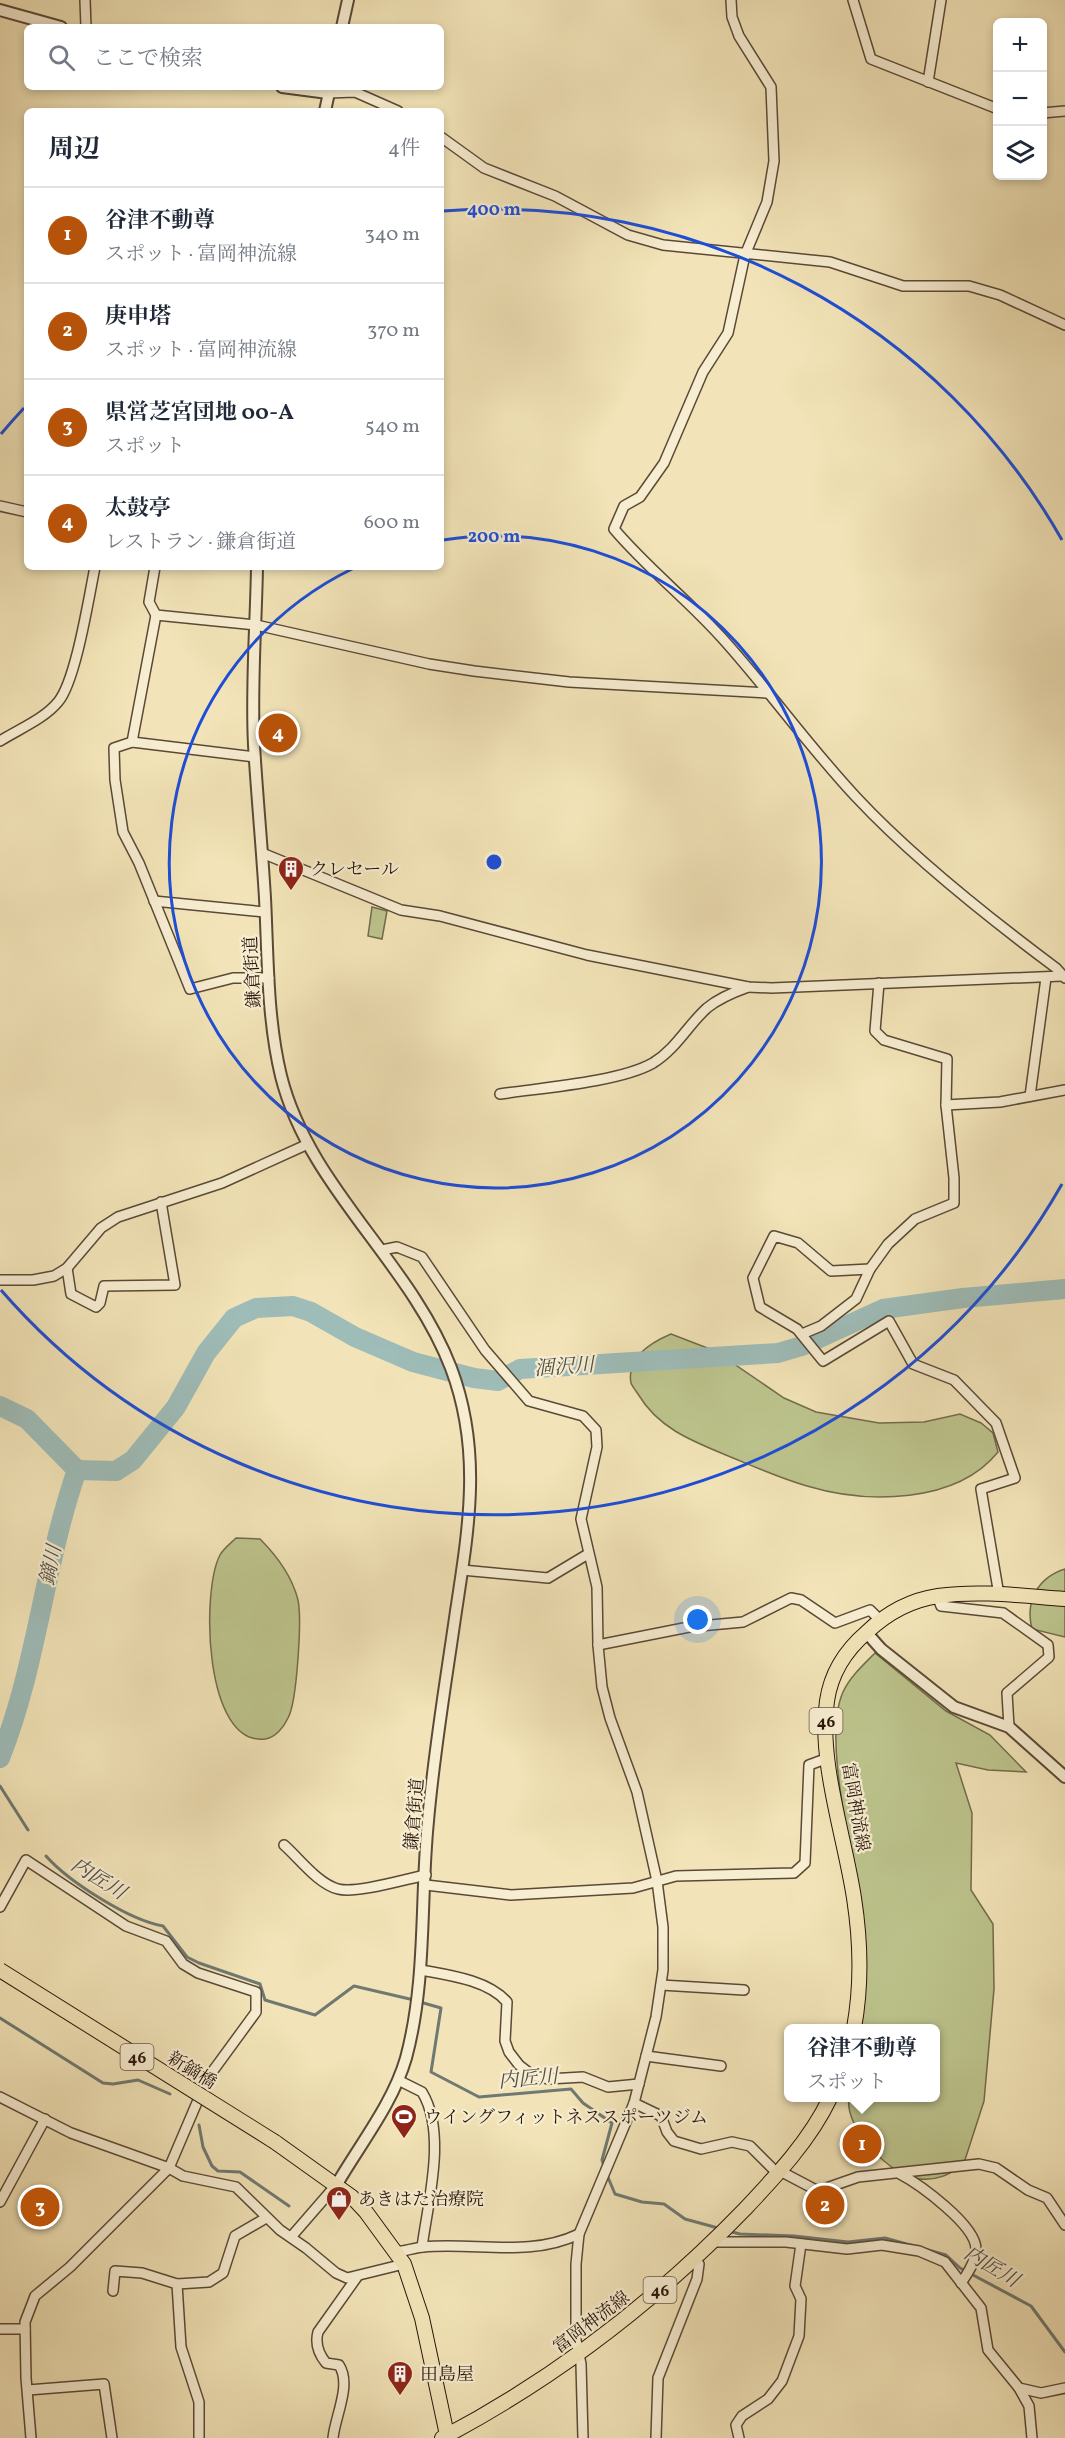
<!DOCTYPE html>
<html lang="ja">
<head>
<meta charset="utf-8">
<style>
	:root { --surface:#fff; --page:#f2f2f3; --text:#1f2937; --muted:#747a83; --line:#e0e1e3; --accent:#b45309 }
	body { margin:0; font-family:Vollkorn,"Noto Serif JP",serif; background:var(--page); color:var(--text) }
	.controls { position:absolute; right:18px; top:18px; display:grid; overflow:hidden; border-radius:9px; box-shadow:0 3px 9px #0003 }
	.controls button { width:54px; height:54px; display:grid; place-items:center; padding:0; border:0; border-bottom:2px solid var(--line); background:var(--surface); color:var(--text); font:30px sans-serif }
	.you { position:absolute; left:698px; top:1620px; width:21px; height:21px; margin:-15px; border:4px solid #fff; border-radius:50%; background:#1a73e8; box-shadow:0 0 0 9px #1a73e833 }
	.badge { display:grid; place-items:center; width:39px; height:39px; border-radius:50%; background:var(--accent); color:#fff; font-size:20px; font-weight:700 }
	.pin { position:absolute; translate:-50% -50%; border:3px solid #fff; box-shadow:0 2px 6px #0006 }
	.popup { position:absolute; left:784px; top:2024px; width:156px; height:78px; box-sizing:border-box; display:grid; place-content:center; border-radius:9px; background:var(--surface); filter:drop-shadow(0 2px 4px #0005); font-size:20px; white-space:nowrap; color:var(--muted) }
	.popup b { font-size:22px; color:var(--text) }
	.popup::after { content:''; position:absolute; left:50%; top:100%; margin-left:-12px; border:12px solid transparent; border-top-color:var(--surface) }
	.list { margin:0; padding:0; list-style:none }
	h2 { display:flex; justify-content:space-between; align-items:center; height:78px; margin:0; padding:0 24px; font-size:26px }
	h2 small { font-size:20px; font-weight:400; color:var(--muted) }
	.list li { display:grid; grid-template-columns:39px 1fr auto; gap:18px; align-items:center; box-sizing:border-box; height:96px; padding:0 24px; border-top:2px solid var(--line) }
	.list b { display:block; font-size:22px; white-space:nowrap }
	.list p { margin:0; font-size:20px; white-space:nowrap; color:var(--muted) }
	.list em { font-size:20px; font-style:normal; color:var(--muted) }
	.icon { flex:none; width:33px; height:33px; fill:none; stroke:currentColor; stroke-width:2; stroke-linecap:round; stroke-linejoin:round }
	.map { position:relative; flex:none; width:1065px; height:2438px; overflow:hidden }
	.search { position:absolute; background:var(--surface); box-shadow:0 3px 9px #0003; left:24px; top:24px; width:420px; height:66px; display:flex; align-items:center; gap:15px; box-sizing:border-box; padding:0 21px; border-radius:9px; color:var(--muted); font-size:22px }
	.panel { position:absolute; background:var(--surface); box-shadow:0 3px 9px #0003; left:24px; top:108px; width:420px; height:462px; border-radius:9px }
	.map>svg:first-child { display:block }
	.green { fill:#bdc48d; stroke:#726c4c; stroke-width:1.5 }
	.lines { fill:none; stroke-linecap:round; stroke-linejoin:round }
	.stream { stroke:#6f7972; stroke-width:3 }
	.river { stroke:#9ebcb8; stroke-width:20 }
	.minor-casing { stroke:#5a4936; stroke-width:12 }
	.tertiary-casing { stroke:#5a4936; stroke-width:14 }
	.primary-casing { stroke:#28150a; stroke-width:16 }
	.minor { stroke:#f7edd1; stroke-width:9 }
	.tertiary { stroke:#f7edd1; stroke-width:10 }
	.primary { stroke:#f2e4b8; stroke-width:14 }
	.primary-bridge-casing { stroke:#28150a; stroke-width:16; stroke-linecap:butt }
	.primary-bridge { stroke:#f2e4b8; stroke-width:14 }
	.ring { fill:none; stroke:#1d4ed8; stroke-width:3 }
	.labels { text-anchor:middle; stroke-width:4.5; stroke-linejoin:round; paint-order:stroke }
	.shield { fill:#f7edd1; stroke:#665646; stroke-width:1.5 }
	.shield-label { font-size:16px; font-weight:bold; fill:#28150a }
	.poi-label { font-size:18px; fill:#28150a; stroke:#f7edd1; text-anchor:start }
	.street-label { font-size:18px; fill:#28150a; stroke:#f7edd1 }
	.water-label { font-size:20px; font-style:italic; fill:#514f47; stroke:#f7edd1 }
	.centre { fill:#1d4ed8; stroke:#f7edd1; stroke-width:3 }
	.ring-label { font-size:18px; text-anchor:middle; font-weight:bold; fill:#1d4ed8; stroke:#f7edd1; stroke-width:4.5; stroke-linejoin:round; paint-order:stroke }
</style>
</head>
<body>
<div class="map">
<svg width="1065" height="2438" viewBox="0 0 1065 2438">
	<rect width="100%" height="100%" fill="#f2e4b8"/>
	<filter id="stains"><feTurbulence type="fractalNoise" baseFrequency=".00333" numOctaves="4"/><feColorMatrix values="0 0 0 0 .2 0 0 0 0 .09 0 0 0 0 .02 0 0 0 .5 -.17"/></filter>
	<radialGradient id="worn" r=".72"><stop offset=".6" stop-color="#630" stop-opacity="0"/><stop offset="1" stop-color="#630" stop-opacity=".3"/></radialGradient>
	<g class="green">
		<path d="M 372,907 L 387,911 L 382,939 L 368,936 Z"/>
		<path d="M 671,1334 L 715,1351 L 784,1398 L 816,1412 L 879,1423 L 924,1422 L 960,1414 L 981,1423 L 993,1433 L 998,1452 C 956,1504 867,1504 807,1486 C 779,1478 753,1466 726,1455 C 692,1441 658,1428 638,1394 C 636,1391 632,1386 631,1383 C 626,1357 652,1342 671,1334 Z"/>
		<path d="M 236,1538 L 260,1539 C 277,1556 292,1576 298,1600 C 302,1619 297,1702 288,1718 C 284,1727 275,1738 265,1739 C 204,1746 201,1591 220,1555 C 223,1549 231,1543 236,1538 Z"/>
		<path d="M 1065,1569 L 1065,1637 L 1032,1629 C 1025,1602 1037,1578 1065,1569 Z"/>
		<path d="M 875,1653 L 946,1711 L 990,1735 L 1026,1772 L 988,1770 L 956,1763 L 972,1813 L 971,1890 L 993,1924 L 994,1989 L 984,2101 L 963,2166 C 949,2174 937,2181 920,2179 C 890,2177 844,2127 849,2098 L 936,2098 L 936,2028 L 857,2028 C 859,1995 866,1951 862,1919 C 856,1863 821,1741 843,1692 C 850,1677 863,1665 875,1653 Z"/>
	</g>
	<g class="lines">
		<g class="stream">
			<path d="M 0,1786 L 28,1830"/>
			<path d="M 46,1856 C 69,1882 129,1920 163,1926 L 187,1957 L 199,1963 L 260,1984 L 265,2000 L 315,2015 L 354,1986 L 414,2000"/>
			<path d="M 420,2002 L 441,2008 L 431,2072 L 479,2097 L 571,2089 L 583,2103 L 612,2123 L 602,2160 L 604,2166"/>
			<path d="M 0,2018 L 103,2083 L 113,2084 L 138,2080 L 170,2094"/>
			<path d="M 199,2125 L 203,2147 L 212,2166 L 218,2171 L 240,2172 L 289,2206"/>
			<path d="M 607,2175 L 615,2194 L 642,2202 L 664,2204 L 685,2219 L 718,2228"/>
			<path d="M 728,2231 L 740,2234 L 794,2236 L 848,2242 L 885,2238 L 946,2255 L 960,2268 L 1031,2306 L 1065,2352"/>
		</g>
		<g class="river">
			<path d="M 0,1406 L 27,1419 L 77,1470"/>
			<path d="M 77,1470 L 116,1471 L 133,1460 L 176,1407 L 206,1353 L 234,1318 L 256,1308 L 293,1306 L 311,1312 L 355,1337 L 413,1362 L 474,1378 L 498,1381 L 520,1369 L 778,1353 L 802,1346 L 883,1309 L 963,1298 L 1065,1289"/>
			<path d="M 0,1758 C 37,1666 44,1564 77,1470"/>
		</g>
		<defs>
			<g id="minor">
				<path d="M 85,0 L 86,27"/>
				<path d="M 731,0 L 732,17 L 739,36 L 771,87 L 774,161 L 767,202 L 745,255 L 728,333 L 703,372 L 664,463 L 640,497 L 624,506 L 614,529 C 647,568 688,600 722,638 C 769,690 809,747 857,798 C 914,859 989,918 1056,968 L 1065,978"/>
				<path d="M 853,0 L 871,59 L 998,109"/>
				<path d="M 928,82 L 941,0"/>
				<path d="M 328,93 L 355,92 L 398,111"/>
				<path d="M 1042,113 L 1065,111"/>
				<path d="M 441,137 L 484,168 L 555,196 L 628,235 L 663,245 L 830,262 L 903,286 L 969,286 L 1000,295 L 1065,325"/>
				<path d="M 0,506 L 27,512"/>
				<path d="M 155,567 L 149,602 L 156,615 L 256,625 L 429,664 L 474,671 L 569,682 L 767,693"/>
				<path d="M 156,615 L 132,742 L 114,748 L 115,780 L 123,832 L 139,863 L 190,989 L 233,978 L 269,978"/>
				<path d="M 0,741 C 19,729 44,719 58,702 C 76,681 89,596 95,567"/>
				<path d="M 132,742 L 255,757"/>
				<path d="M 262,853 L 401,910 L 440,916 L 587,955 L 748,987 L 772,988 L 1062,976"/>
				<path d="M 154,901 L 265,912"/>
				<path d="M 879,983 L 875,1031 L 884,1040 L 947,1059 L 946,1105"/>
				<path d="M 500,1094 C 540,1088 620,1082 653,1063 C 676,1049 688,1025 707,1008 C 719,998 734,992 748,987"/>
				<path d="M 1030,1096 L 1046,978"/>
				<path d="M 382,1250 L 397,1247 L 422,1257 L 485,1350 L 529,1401 L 583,1416 L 596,1430 L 597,1447 L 581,1519 L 597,1587 L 598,1645 L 602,1687 L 610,1718 L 637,1792 L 657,1881 L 663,1927 L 663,1970 L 656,2017 L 634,2103 L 579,2234 L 576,2264 L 576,2340 L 581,2364 L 583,2438"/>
				<path d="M 67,1268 L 71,1294 L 96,1307 L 100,1303 L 104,1286 L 175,1285 L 161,1202"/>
				<path d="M 870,1269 L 831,1271 L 798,1243 L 774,1236 L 753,1278 L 760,1307 L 797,1329 L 823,1361 L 889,1321 L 913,1364 L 954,1380 L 996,1423 L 1015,1478 L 981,1489 L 999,1595"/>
				<path d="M 0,1280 L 33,1280 L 54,1276 L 67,1268 L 101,1228 L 118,1217 L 222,1183 L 308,1144"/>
				<path d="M 802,1334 L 821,1326 L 856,1299 L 870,1269 L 888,1244 L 915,1219 L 954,1203 L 954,1178 L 946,1105 L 1000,1102 L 1065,1090"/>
				<path d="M 462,1570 L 548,1578 L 588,1554"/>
				<path d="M 937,1596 L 941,1606 L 1003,1613 L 1048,1645 L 1049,1657 L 1007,1693 L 1009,1727"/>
				<path d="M 598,1645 L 689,1627 L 743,1622 L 791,1598 L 801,1600 L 835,1623 L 870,1610 L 880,1620"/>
				<path d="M 284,1845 C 299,1858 318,1884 338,1889 C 356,1894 406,1879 426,1875"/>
				<path d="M 426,1885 L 511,1895 L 633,1888 L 676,1876 L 794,1873 L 805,1863 L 809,1765 L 828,1758"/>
				<path d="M 0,1907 L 26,1860 L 126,1926 L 166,1941 L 183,1964 L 198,1973 L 256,1992 L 256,2012 L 207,2079 L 169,2168 L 70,2267 L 35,2296 L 25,2322 L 26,2378 L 31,2438"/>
				<path d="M 421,1970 C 448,1975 488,1980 507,2002 L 505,2041 L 509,2052 L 519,2065 L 532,2075 L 548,2079 L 583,2077 L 608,2087 L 639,2084"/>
				<path d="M 661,1985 L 744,1990"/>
				<path d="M 646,2056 L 721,2066"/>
				<path d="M 398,2080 L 422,2092 C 447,2133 428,2201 422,2247"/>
				<path d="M 0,2097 L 71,2133 L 169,2168 L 183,2176 L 236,2187 L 280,2230 L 306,2248 L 336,2273 L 347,2278 L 404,2264"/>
				<path d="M 634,2103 L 661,2116 L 667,2132 L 674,2141 L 701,2149 L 732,2142 L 750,2146 L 778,2174"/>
				<path d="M 780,2171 L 818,2191 L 858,2177 L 979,2164 L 996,2168 L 1028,2190 L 1047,2198 L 1065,2225"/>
				<path d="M 900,2174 C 919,2184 976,2225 976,2249 C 976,2261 968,2273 961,2283"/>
				<path d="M 0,2202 L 45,2119"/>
				<path d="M 291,2237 L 337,2184"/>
				<path d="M 713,2242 L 786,2242 L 847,2249 L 882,2245 L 919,2251 L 945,2262 L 981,2308 L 988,2350 L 1019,2388 L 1041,2393 L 1065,2388"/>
				<path d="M 396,2252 C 405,2251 414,2248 423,2247 C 476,2242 529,2258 579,2234"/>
				<path d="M 177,2284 L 181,2347 L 199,2402 L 199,2438"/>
				<path d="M 113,2291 L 115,2271 L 142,2273 L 177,2284 L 209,2282 L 223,2273 L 235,2236 L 266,2218"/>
				<path d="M 0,2329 L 25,2329"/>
				<path d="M 1019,2388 L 1029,2406 L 1032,2438"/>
				<path d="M 28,2390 L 104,2384 L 112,2438"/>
				<path d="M 333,2438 C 335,2416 352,2385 339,2365 L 326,2363 C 318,2353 315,2343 318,2332 L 357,2277"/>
				<path d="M 656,2438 L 658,2378 L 697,2279 L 699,2264 L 695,2259"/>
				<path d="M 739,2438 L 736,2425 L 742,2416 L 768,2399 L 782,2381 L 799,2336 L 801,2299 L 795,2286 L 801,2244"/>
			</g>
			<g id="tertiary">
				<path d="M 0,10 L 61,27"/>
				<path d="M 342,27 L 348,0"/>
				<path d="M 282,87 L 328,93"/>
				<path d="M 325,111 L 330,88"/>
				<path d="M 257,567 C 256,626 251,686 254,745 C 257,796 262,847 265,898 C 268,957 267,1018 281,1076 C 309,1188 410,1261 451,1368 C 482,1450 469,1526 456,1611 C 446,1681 434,1751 428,1821 C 420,1900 427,1980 406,2058 C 393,2103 361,2143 337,2184"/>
				<path d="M 866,1632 L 881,1649 L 954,1707 L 1009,1727 L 1065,1777"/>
			</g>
			<g id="primary">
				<path d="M 854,2028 C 862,1984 861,1943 854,1898 C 845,1838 818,1760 827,1701 C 831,1673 846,1650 867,1632 C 887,1613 911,1600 938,1596 C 980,1590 1023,1596 1065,1599"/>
				<path d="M 275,2142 L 352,2197 L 366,2212 L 404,2264 L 422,2318 L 447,2435"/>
				<path d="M 442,2438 C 556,2378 656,2301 745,2209 C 777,2175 810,2140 830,2098"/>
			</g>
		</defs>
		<use href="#minor" class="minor-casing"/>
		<use href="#tertiary" class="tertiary-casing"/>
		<use href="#primary" class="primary-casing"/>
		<use href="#minor" class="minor"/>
		<use href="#tertiary" class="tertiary"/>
		<use href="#primary" class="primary"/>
		<defs>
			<path id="primary-bridge" d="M 0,1970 L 275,2142"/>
		</defs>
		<use href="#primary-bridge" class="primary-bridge-casing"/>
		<use href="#primary-bridge" class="primary-bridge"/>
	</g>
	<g class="ring">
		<path d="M443 540A326 326 0 1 1 354 568"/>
		<path d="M1062 1184A653 653 0 0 1 1 1290M1 434A653 653 0 0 1 24 408M443 211A653 653 0 0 1 1062 540"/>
	</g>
	<defs>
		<symbol id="building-pin" viewBox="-11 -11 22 30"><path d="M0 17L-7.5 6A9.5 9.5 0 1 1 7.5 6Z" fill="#8f2418" stroke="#f7edd1"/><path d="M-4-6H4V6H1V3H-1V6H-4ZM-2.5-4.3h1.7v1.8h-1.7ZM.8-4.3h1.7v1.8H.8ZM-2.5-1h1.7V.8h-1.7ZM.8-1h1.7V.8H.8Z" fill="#fff"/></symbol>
		<symbol id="stadium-pin" viewBox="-11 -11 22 30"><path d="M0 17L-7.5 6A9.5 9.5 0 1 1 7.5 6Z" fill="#8f2418" stroke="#f7edd1"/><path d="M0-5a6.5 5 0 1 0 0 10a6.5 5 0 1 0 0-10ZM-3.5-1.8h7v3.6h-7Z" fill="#fff"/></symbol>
		<symbol id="shop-pin" viewBox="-11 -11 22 30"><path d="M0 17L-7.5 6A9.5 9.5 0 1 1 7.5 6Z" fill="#8f2418" stroke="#f7edd1"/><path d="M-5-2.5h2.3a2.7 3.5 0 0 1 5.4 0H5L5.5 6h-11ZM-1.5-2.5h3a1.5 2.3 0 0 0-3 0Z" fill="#fff"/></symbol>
	</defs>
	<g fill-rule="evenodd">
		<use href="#building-pin" x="276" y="854" width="30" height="40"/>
		<use href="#stadium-pin" x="389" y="2102" width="30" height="40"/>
		<use href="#shop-pin" x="324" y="2184" width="30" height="40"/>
		<use href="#building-pin" x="385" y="2359" width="30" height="40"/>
	</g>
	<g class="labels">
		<g class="shield">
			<rect x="809.5" y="1708" width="33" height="26" rx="4.5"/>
			<rect x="120.5" y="2044" width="33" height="26" rx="4.5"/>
			<rect x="643.5" y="2277" width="33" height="26" rx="4.5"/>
		</g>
		<g class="shield-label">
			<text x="826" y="1727">46</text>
			<text x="137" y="2063">46</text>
			<text x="660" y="2296">46</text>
		</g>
		<g class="poi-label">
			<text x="310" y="875">クレセール</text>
			<text x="424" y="2123">ウイングフィットネススポーツジム</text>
			<text x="358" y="2205">あきはた治療院</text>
			<text x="420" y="2380">田島屋</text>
		</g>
		<g class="street-label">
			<text transform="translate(252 972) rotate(-93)" y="6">鎌倉街道</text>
			<text transform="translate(856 1807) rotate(80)" y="6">富岡神流線</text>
			<text transform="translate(414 1814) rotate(-85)" y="6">鎌倉街道</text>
			<text transform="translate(192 2070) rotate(32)" y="6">新鏑橋</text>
			<text transform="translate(591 2322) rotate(-37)" y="6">富岡神流線</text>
		</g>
		<g class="water-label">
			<text transform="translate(564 1366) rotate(-4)" y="7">涸沢川</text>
			<text transform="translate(50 1565) rotate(-78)" y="7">鏑川</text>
			<text transform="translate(99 1878) rotate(32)" y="7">内匠川</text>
			<text transform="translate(528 2078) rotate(-5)" y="7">内匠川</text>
			<text transform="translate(992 2266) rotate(31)" y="7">内匠川</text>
		</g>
	</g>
	<circle cx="494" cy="862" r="9" class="centre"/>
	<g class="ring-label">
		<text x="494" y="215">400 m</text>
		<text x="494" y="542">200 m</text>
	</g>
	<rect width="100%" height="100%" filter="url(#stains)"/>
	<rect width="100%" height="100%" fill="url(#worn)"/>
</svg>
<div class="controls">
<button>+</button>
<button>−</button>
<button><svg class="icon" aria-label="layers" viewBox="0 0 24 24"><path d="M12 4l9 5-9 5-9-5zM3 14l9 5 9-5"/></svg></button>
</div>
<div class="you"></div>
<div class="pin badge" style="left:862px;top:2144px">1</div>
<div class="popup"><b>谷津不動尊</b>スポット</div>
<div class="pin badge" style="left:825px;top:2205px">2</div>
<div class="pin badge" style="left:40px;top:2207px">3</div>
<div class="pin badge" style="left:278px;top:733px">4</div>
<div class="search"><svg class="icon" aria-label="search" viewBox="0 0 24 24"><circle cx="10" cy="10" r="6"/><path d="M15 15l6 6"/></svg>ここで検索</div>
<section class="panel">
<h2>周辺<small>4件</small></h2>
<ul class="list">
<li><span class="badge">1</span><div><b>谷津不動尊</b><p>スポット · 富岡神流線</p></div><em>340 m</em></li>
<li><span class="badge">2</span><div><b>庚申塔</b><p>スポット · 富岡神流線</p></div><em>370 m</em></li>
<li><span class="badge">3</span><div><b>県営芝宮団地 00-A</b><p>スポット</p></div><em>540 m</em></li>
<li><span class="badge">4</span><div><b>太鼓亭</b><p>レストラン · 鎌倉街道</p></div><em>600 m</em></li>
</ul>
</section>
</div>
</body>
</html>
